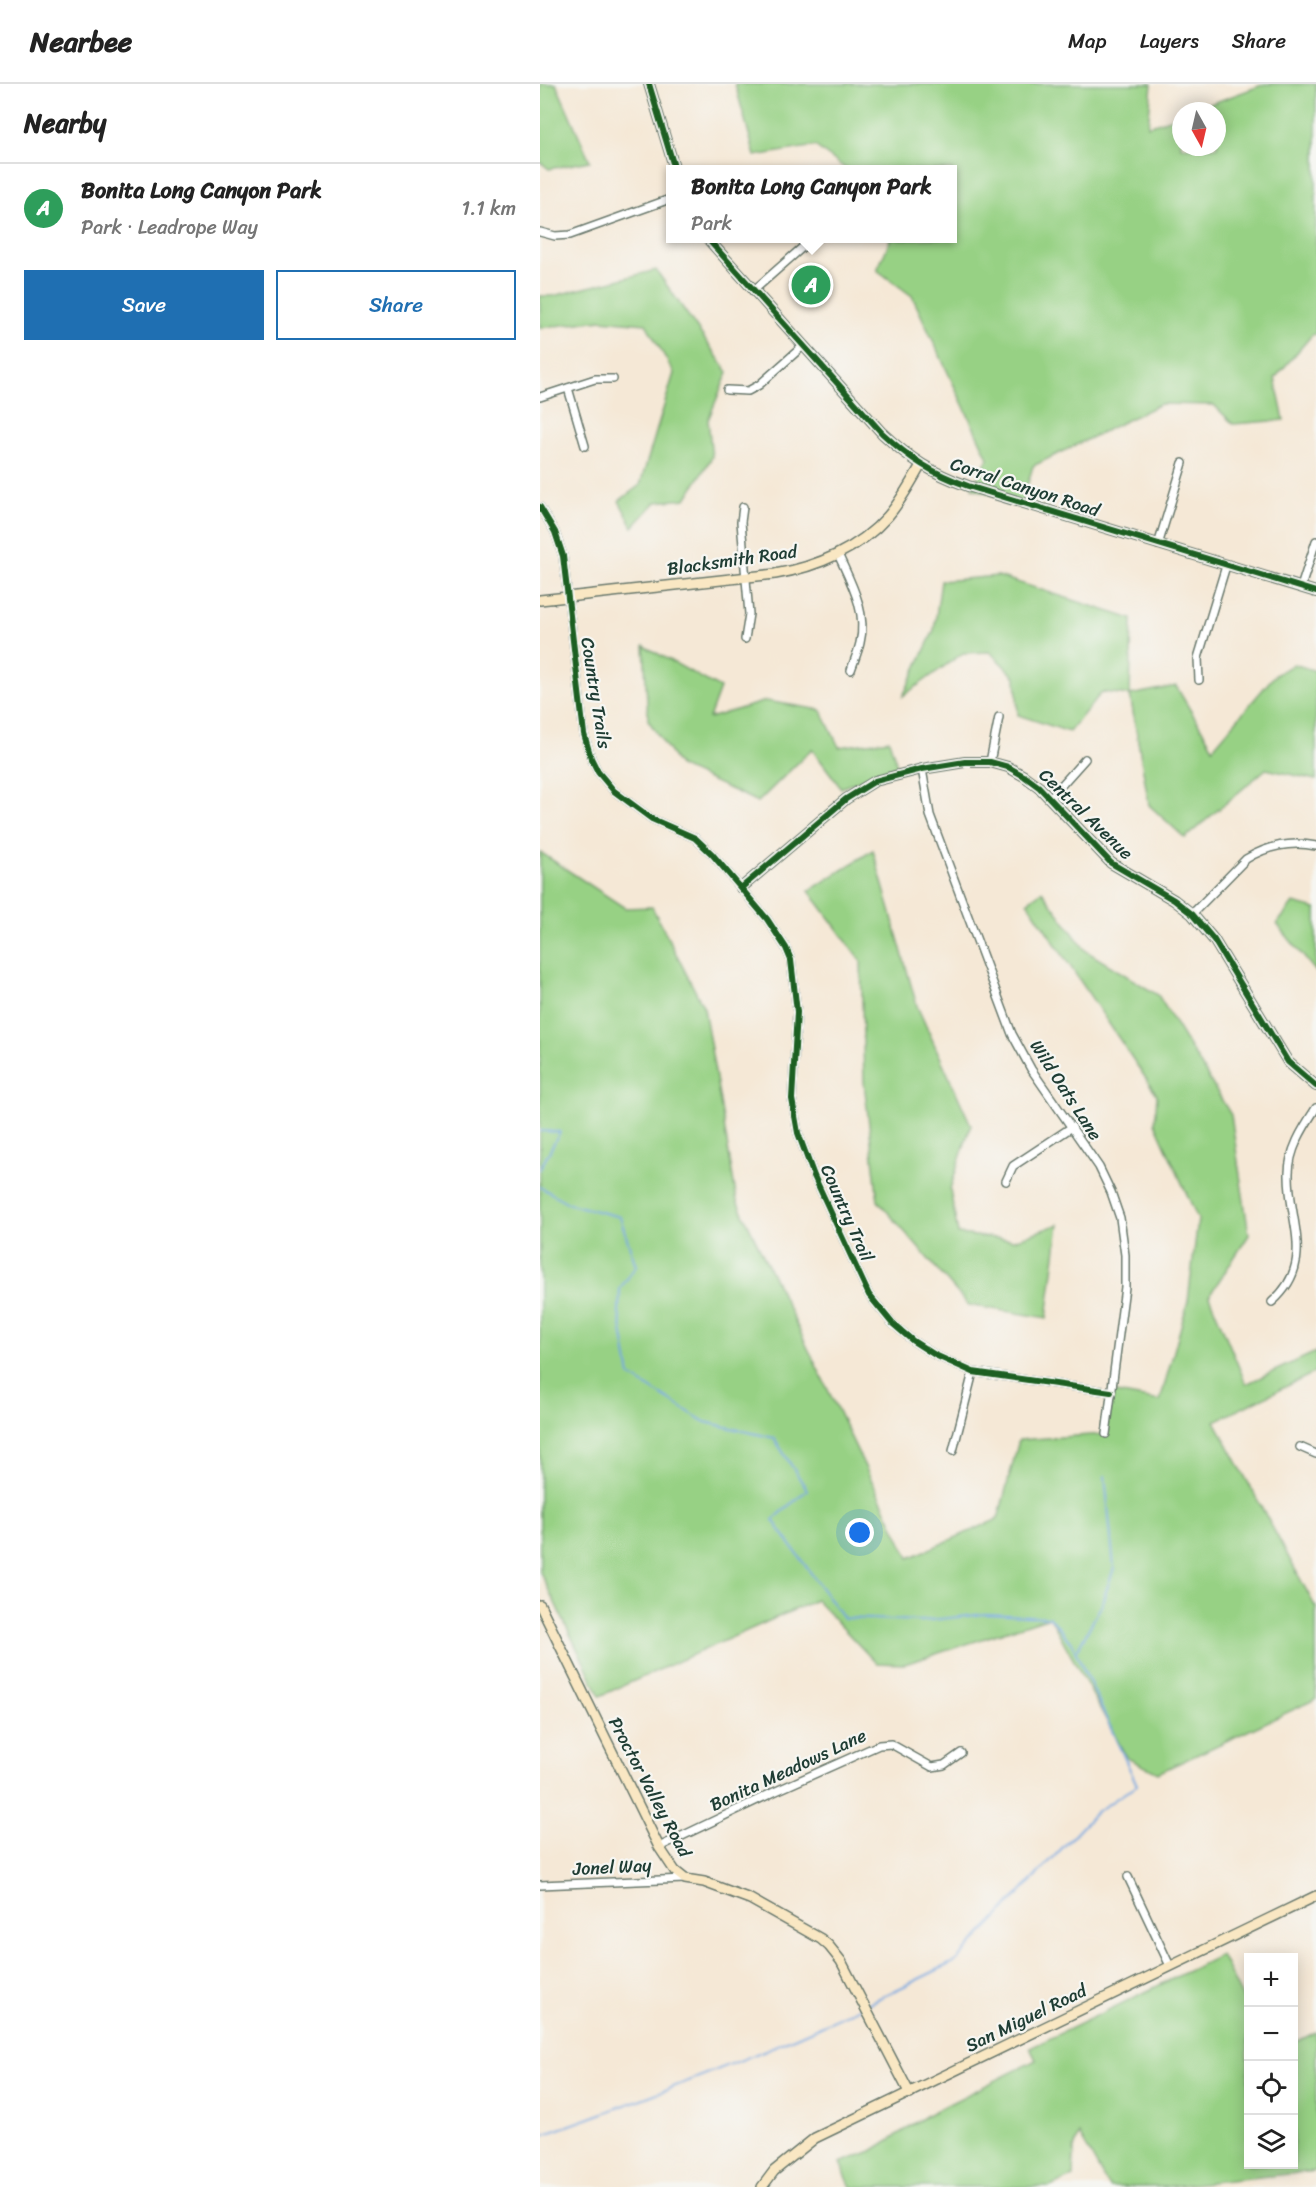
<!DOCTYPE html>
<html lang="en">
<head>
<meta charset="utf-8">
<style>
	:root { --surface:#fff; --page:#f6f6f6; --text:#222; --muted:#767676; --line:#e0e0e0; --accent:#1f6fb2 }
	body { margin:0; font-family:Sriracha,sans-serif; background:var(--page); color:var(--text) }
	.controls { position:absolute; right:18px; bottom:18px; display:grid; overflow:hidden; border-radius:0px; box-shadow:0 3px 15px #0003 }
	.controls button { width:54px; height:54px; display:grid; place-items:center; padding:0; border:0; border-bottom:2px solid var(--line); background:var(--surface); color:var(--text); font:30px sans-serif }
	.compass { position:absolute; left:632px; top:18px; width:54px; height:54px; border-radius:50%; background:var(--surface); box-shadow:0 3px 15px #0003; rotate:172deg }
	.you { position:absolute; left:320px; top:1449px; width:21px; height:21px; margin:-15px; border:4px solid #fff; border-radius:50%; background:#1a73e8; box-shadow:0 0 0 9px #1a73e833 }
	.badge { display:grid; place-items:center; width:39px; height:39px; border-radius:50%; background:var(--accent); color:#fff; font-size:20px; font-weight:700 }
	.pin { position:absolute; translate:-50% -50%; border:3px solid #fff; box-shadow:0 2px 6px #0006 }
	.popup { position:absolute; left:126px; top:81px; width:291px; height:78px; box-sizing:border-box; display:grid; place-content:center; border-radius:0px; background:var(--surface); filter:drop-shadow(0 2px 4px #0005); font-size:20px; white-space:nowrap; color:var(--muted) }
	.popup b { font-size:22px; color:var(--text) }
	.popup::after { content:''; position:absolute; left:50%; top:100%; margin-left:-12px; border:12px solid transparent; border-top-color:var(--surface) }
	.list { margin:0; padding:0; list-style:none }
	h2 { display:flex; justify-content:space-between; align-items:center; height:78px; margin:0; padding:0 24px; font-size:26px }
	h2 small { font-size:20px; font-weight:400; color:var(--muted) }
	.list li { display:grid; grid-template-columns:39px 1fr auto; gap:18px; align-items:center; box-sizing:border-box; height:90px; padding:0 24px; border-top:2px solid var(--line) }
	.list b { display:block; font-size:22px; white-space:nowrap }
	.list p { margin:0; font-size:20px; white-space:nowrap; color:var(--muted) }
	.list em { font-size:20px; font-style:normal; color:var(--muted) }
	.actions { display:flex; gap:12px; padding:18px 24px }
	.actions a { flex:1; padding:14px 0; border:2px solid var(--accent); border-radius:0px; text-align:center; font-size:21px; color:var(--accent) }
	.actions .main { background:var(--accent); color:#fff }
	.icon { flex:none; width:33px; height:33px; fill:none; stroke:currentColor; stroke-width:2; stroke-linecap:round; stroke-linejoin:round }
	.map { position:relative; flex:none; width:776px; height:2103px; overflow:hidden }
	header { display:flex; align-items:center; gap:36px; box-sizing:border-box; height:84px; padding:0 30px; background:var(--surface); border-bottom:2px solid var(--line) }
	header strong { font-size:28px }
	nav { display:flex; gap:33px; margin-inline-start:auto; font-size:21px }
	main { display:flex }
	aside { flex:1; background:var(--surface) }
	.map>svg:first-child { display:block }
	.green { fill:#97d184; stroke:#5b875c; stroke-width:1.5 }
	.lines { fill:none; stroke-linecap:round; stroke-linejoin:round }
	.stream { stroke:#75a7e0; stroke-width:2 }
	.street-casing { stroke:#6a796d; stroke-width:10 }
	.secondary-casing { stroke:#6a796d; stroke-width:12 }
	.street { stroke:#fff; stroke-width:7 }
	.secondary { stroke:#f9e7c3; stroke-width:9 }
	.cycleway-casing { stroke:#f6f6f2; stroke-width:10 }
	.cycleway { stroke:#1b5e20; stroke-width:6 }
	.labels { text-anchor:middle; stroke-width:4.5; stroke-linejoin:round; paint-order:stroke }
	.street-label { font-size:18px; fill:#1f3d34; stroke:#f6f6f2 }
</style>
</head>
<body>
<header>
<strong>Nearbee</strong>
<nav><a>Map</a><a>Layers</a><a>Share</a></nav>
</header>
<main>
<aside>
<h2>Nearby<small></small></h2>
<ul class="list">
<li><span class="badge" style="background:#2e9e5b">A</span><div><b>Bonita Long Canyon Park</b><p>Park · Leadrope Way</p></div><em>1.1 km</em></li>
</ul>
<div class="actions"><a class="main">Save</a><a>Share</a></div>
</aside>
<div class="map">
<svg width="776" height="2103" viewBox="0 0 776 2103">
	<rect width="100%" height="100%" fill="#f6f6f2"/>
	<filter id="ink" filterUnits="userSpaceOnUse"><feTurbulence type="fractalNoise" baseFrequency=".0167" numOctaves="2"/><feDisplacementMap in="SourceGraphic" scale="12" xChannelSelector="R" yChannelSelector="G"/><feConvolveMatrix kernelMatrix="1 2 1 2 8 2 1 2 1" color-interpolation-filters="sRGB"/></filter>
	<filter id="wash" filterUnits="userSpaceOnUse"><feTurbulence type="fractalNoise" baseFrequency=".008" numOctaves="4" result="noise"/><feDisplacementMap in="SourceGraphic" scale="24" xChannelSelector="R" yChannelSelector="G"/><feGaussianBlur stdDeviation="1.35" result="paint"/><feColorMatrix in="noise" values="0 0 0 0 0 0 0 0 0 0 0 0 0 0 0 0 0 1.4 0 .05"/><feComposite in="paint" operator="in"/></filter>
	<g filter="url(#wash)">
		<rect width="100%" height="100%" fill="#f5e8d6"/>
		<g class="green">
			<path d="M 0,0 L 16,0 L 50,77 L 9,85 L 0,78 Z"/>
			<path d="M 195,0 L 612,0 L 608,42 L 641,31 L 641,63 L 677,63 L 677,27 L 651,27 L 725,0 L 776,0 L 776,250 L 772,251 L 735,294 L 744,336 L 693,340 L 674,321 L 620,320 L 493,382 L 482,419 L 432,404 L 448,374 L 372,212 L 337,186 L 350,157 L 349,155 L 412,154 L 412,86 L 306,85 L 275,62 L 215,72 Z"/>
			<path d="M 116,186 L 188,288 L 168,336 L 172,373 L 146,415 L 116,418 L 93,443 L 79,417 L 100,401 L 134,289 L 106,240 L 61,236 L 0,244 L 0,212 L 13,212 Z"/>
			<path d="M 458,492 L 592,535 L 590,611 L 636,602 L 673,664 L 735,591 L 754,580 L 776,587 L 776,696 L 726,685 L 645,754 L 609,721 L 590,611 L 562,608 L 529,648 L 478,631 L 476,594 L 450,568 L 423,569 L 363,612 L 394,546 L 401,497 Z"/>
			<path d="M 104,562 L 180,604 L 169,634 L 226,617 L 281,626 L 299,663 L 349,656 L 357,681 L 301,704 L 272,665 L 218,718 L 139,682 L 108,636 Z"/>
			<path d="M 333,766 L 377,922 L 431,1041 L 410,1105 L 418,1150 L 474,1156 L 519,1140 L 507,1234 L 428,1221 L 338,1117 L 324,998 L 321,877 L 269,807 Z"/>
			<path d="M 0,768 L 85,824 L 112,823 L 164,924 L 197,1117 L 369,1474 L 458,1435 L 479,1356 L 565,1350 L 571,1308 L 620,1317 L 648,1217 L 658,1135 L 615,1039 L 617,1011 L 487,818 L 502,807 L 546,867 L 618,911 L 691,1031 L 709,1151 L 669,1212 L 706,1300 L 776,1268 L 776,1288 L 675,1337 L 776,1524 L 776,1615 L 618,1689 L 587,1674 L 510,1533 L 365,1580 L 336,1579 L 276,1516 L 60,1612 L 0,1488 Z"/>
			<path d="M 753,819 L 776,825 L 776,888 L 737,840 Z"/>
			<path d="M 681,1871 L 708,1925 L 708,2080 L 754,2080 L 754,1959 L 776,1948 L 776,2087 L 624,2103 L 569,2103 L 539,2050 L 534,2065 L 533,2093 L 510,2103 L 311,2103 L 300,2079 L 332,2067 L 389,2030 L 496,1976 L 490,1964 Z"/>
		</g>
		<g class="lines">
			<g class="stream">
				<path d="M 0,1047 L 20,1048 L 0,1085"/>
				<path d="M 0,1103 L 30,1120 L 80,1133 L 96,1182 L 80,1205 L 79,1228 L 90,1292 L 165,1338 L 234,1354 L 267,1406 L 233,1436 L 303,1534 L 382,1537 L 445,1530 L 510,1533 L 532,1560 L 597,1701 L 556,1728 L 416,1877 L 327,1920"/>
				<path d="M 537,1566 L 561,1522 L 574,1484 L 565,1392"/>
				<path d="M 0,2052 C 109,2013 217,1973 322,1923"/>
			</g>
		</g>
	</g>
	<g filter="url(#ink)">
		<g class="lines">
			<defs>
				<g id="street">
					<path d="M 0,148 L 15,152 L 30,151 L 130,115"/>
					<path d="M 213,207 L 273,154"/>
					<path d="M 28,304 L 45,362"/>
					<path d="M 187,306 L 208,307 L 219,301 L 263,262"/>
					<path d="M 0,313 L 55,295 L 73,295"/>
					<path d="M 0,423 L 15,448 L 23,472 L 44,650 L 51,674 L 58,688 L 74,707 L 112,735 L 155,754 L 172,770 L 227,835 L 246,864 L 251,876 L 257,928 L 252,1015 L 258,1049 L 274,1092 L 329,1211 L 352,1239 L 373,1257 L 395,1271 L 433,1288 L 571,1308"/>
					<path d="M 203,423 L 201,438 L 209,530 L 205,555"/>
					<path d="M 618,461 L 643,379"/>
					<path d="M 298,470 C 310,497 328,528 320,559 C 318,568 314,577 311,586"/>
					<path d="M 761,503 L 776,457"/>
					<path d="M 659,596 L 658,574 L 686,482"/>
					<path d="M 450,678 L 459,633"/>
					<path d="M 382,685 L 390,731 L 472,950 L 491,985 L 559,1083 L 571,1108 L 580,1134 L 585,1171 L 585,1203 L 566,1350"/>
					<path d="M 510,714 L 545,675"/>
					<path d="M 652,830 L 706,775 C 727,762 751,757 776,762"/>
					<path d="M 466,1097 L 473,1082 L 532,1043"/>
					<path d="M 732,1218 C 776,1179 749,1139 749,1092 C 748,1067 763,1044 776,1024"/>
					<path d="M 760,1363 L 776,1370"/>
					<path d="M 413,1367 L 433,1288"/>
					<path d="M 119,1763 L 234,1708 L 339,1661 L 351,1660 L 392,1683 L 404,1681 L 421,1669"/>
					<path d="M 588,1793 L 630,1882"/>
					<path d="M 0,1801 L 145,1795"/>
				</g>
				<g id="secondary">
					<path d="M 109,0 L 135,86"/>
					<path d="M 167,154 L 342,349 C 370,375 392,389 428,402 L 776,508"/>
					<path d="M 0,516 L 235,490 C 277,483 319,465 348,432 C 361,417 371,398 381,381"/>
					<path d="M 201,804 L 306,715 L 335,697 L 382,685 L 425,678 L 450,678 L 468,683 L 484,692 L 499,703 L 571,779 L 634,816 L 652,830 L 674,856 L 748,978 L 776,1002"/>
					<path d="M 0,1521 L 119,1763 L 135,1787 L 145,1795 L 164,1798 L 210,1815 L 281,1855 L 289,1862 L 301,1877 L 370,2010"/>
					<path d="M 222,2103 L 234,2087 L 275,2054 L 776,1812"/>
				</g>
			</defs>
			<use href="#street" class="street-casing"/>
			<use href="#secondary" class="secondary-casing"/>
			<use href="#street" class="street"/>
			<use href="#secondary" class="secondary"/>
			<defs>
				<g id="cycleway">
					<path d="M 109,0 L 135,86"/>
					<path d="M 167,154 L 342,349 C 370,375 392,389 428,402 L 776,508"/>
					<path d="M 0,423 L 15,448 L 23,472 L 44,650 L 51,674 L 58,688 L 74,707 L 112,735 L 155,754 L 172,770 L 227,835 L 246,864 L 251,876 L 257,928 L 252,1015 L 258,1049 L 274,1092 L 329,1211 L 352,1239 L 373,1257 L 395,1271 L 433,1288 L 571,1308"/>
					<path d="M 201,804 L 306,715 L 335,697 L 382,685 L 425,678 L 450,678 L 468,683 L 484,692 L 499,703 L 571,779 L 634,816 L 652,830 L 674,856 L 748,978 L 776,1002"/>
				</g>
			</defs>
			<use href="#cycleway" class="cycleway-casing"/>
			<use href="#cycleway" class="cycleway"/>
		</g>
	</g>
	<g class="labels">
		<g class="street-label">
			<text transform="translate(485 403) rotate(18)" y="6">Corral Canyon Road</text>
			<text transform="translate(192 476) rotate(-8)" y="6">Blacksmith Road</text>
			<text transform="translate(56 609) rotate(81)" y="6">Country Trails</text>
			<text transform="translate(546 730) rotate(44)" y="6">Central Avenue</text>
			<text transform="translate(526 1006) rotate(57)" y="6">Wild Oats Lane</text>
			<text transform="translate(307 1129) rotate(66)" y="6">Country Trail</text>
			<text transform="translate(248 1686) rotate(-25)" y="6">Bonita Meadows Lane</text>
			<text transform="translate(110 1703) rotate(62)" y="6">Proctor Valley Road</text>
			<text transform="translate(72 1783) rotate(-3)" y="6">Jonel Way</text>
			<text transform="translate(486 1934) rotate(-26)" y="6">San Miguel Road</text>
		</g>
	</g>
</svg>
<div class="controls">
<button>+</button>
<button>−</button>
<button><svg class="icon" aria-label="locate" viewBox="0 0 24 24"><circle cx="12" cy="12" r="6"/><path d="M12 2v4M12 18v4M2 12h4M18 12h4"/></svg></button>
<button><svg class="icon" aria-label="layers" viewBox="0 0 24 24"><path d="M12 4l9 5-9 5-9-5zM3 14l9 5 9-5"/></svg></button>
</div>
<svg class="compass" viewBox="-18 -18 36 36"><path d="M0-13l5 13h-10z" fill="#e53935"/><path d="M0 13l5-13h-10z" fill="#767676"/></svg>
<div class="you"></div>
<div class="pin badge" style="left:271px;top:201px;background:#2e9e5b">A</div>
<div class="popup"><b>Bonita Long Canyon Park</b>Park</div>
</div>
</main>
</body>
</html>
